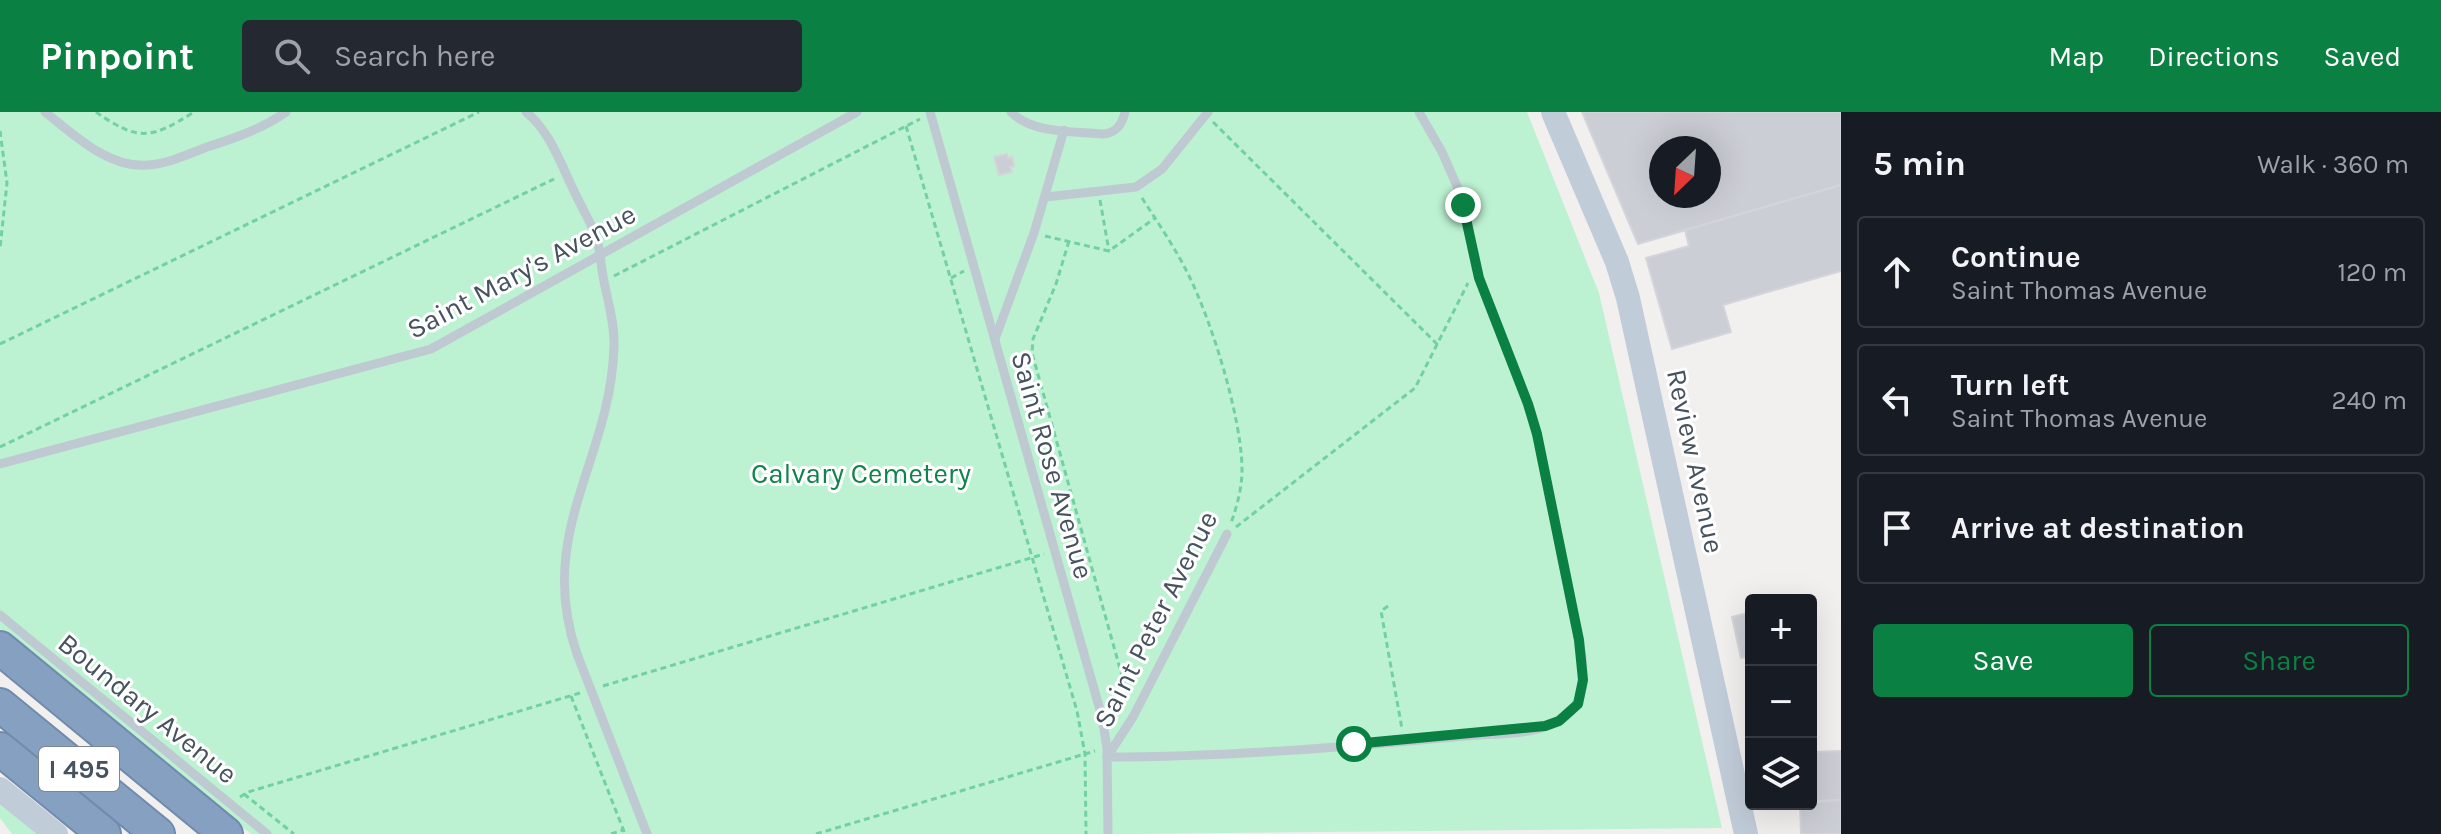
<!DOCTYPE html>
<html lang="en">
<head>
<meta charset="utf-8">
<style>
	:root { --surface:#171b24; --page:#242831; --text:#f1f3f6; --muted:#9ea1a6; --line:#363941; --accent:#0b8043 }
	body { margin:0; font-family:Karla,sans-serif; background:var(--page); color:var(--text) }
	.controls { position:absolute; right:24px; bottom:24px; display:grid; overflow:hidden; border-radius:8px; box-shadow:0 8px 32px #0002 }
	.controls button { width:72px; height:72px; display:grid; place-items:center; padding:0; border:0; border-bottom:2px solid var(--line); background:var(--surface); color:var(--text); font:40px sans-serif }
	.compass { position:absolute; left:1649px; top:24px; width:72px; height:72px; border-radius:50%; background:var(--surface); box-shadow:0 8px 32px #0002; rotate:205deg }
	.stop { position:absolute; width:24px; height:24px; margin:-18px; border:6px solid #0b8043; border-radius:50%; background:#fff }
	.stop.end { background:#0b8043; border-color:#fff; box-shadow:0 2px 8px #0008 }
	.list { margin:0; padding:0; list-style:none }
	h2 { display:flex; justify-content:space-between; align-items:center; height:104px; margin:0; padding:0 32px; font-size:34px }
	h2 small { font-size:26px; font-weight:400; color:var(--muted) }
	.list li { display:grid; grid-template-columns:52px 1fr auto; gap:24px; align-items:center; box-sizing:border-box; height:112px; margin:0 16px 16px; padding:0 16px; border:2px solid var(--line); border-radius:8px }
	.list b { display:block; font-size:30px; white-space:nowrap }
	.list p { margin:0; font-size:26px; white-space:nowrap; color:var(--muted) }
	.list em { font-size:26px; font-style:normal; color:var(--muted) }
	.actions { display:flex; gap:16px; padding:24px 32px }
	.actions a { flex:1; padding:18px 0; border:2px solid var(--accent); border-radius:8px; text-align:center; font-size:28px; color:var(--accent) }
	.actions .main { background:var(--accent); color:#fff }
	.icon { flex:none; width:44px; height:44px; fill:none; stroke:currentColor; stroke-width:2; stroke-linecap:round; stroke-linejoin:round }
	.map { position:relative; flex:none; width:1841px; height:722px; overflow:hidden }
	header { display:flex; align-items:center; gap:48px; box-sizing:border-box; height:112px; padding:0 40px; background:var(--accent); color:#fff }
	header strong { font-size:38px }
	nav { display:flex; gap:44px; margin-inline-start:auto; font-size:28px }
	.search { width:560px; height:72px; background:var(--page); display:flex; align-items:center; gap:20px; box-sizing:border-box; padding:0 28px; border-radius:8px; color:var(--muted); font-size:30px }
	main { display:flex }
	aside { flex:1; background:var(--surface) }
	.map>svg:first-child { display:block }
	.green { fill:#bcf1d2 }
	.building { fill:#cbced4; stroke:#d3d5db; stroke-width:2; fill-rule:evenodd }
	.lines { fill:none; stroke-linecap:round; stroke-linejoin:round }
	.highway-casing { stroke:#708bac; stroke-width:36 }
	.path { stroke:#72d1a4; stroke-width:3; stroke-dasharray:6 4; stroke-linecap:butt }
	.lane { stroke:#bfc9d2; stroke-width:9 }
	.secondary { stroke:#c1ccd9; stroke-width:24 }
	.highway { stroke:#85a0c0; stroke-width:32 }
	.route { stroke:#0b8043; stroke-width:10 }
	.labels { text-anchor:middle; stroke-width:6; stroke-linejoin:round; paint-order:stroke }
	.shield { fill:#fff; stroke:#7e868e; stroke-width:2 }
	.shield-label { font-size:26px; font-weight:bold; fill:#46525e }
	.street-label { font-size:28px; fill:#46525e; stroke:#fff }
	.park-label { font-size:28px; fill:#13834d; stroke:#fff }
</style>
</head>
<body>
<header>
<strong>Pinpoint</strong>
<div class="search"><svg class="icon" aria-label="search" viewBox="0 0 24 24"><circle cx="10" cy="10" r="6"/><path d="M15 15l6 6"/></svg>Search here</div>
<nav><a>Map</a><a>Directions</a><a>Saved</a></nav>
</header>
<main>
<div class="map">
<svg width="1841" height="722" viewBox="0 0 1841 722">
	<rect width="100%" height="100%" fill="#f2efef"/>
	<g class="green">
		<path d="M 0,0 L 1527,0 L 1599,181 L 1722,716 L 1129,722 L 251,722 L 0,517 Z"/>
		<path d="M 0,690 L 45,722 L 12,722 L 0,706 Z"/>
	</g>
	<g class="building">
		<path d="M 1582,0 L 1841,0 L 1841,73 L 1638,132 ZM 1661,36 L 1709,36 L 1709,84 L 1661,84 Z"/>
		<path d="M 1007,42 L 1008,46 L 1012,45 L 1014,54 L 1010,55 L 1012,60 L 999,63 L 994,45 Z"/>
		<path d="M 1841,73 L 1841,159 L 1723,193 L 1731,220 L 1672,237 L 1646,146 L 1689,134 L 1685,118 Z"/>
		<path d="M 1751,500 L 1751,544 L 1741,546 L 1732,505 Z"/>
		<path d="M 1841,639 L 1841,688 L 1811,689 L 1811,640 Z"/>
		<path d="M 1841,688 L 1841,722 L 1801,722 L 1800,692 Z"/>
	</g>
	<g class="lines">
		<defs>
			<g id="highway">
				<path d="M 0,536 L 226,722"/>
				<path d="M 0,593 L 158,722"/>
				<path d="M 0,637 L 104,722"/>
			</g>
		</defs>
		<use href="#highway" class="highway-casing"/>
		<g class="path">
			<path d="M 96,0 C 139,30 151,27 194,0"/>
			<path d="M 1213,10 L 1438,233"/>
			<path d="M 906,14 L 1077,599 L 1085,642 L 1086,722"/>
			<path d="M 0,19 L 7,71 L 0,136"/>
			<path d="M 1142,86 C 1158,111 1176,137 1189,164 C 1212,210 1242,307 1242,358 C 1242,376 1237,394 1231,411"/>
			<path d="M 1100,88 L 1109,139"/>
			<path d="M 1045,124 L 1109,139 L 1155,106"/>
			<path d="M 1069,129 L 1056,172 L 1033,227 L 1032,241 L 1129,589"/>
			<path d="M 614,164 L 920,7"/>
			<path d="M 951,166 L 964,159"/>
			<path d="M 0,232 L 479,0"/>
			<path d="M 1016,258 L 1035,252"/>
			<path d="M 1028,298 L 1047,293"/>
			<path d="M 0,335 L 554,67"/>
			<path d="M 1236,415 L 1415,276 L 1468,171"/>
			<path d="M 1388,494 L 1381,499 L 1402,617"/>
			<path d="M 603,574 L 1044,442"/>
			<path d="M 571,584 L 625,722"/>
			<path d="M 244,682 L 294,722"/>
			<path d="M 240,685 L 248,680 L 580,581"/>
			<path d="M 611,722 L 623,718"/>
			<path d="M 816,722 L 1095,639"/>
		</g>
		<g class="lane">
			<path d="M 45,0 C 73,22 109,57 148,53 C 168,52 188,42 207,35 C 235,26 262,17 286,0"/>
			<path d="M 526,0 C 549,18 561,52 573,77 C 580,92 588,106 595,121 C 601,136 600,153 604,169 C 608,191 615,212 614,234 C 611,349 535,420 577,542 L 647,722"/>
			<path d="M 930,0 L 1102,605 L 1107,636 L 1108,722"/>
			<path d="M 1011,0 C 1032,22 1074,19 1103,22 C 1116,21 1122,13 1125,0"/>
			<path d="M 1046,85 L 1136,75 L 1162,57 L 1208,0"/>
			<path d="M 995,227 L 1034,121 L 1064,18"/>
			<path d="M 0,352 L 431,237 L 857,0"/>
			<path d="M 0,503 L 267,722"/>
			<path d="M 1107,645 C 1226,645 1346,635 1465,624 C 1494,621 1535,624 1560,608 C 1585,593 1584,571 1582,545 L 1537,322 L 1528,292 L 1479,166 L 1460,81 L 1442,40 L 1419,0"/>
			<path d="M 1107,645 L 1133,605 L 1227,422"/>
		</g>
		<g class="secondary">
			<path d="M 1553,0 L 1617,150 L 1628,186 L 1746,722"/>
			<path d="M 0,677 L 56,722"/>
		</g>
		<use href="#highway" class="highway"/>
	</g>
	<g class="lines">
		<path class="route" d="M 1354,632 L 1545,614 L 1559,609 L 1578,592 L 1583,568 L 1579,528 L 1537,322 L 1528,292 L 1479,166 L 1463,93"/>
	</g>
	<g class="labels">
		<rect class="shield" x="39" y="635" width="80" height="44" rx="6"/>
		<g class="shield-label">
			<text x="79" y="666">I 495</text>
		</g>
		<g class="street-label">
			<text transform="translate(521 159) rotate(-28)" y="10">Saint Mary's Avenue</text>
			<text transform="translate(1696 349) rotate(78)" y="10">Review Avenue</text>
			<text transform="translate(1053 353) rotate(74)" y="10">Saint Rose Avenue</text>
			<text transform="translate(1155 507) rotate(-63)" y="10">Saint Peter Avenue</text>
			<text transform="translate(148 596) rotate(39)" y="10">Boundary Avenue</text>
		</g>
		<g class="park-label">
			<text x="861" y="371">Calvary Cemetery</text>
		</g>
	</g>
</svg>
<div class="controls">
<button>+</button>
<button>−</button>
<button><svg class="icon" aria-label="layers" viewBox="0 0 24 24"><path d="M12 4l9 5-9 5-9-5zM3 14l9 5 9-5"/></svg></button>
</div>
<svg class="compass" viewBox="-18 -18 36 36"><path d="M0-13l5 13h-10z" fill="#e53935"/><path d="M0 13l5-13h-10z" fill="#9ea1a6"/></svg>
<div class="stop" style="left:1354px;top:632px"></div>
<div class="stop end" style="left:1463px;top:93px"></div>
</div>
<aside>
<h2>5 min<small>Walk · 360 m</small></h2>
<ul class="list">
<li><svg class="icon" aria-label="ahead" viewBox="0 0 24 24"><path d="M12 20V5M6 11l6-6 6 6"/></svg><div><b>Continue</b><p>Saint Thomas Avenue</p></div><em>120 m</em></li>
<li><svg class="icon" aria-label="left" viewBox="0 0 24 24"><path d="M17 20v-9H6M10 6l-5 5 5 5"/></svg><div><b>Turn left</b><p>Saint Thomas Avenue</p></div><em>240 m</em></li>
<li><svg class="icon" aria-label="arrive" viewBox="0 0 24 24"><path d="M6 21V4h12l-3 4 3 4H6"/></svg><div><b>Arrive at destination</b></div></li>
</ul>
<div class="actions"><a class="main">Save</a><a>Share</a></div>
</aside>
</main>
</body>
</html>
